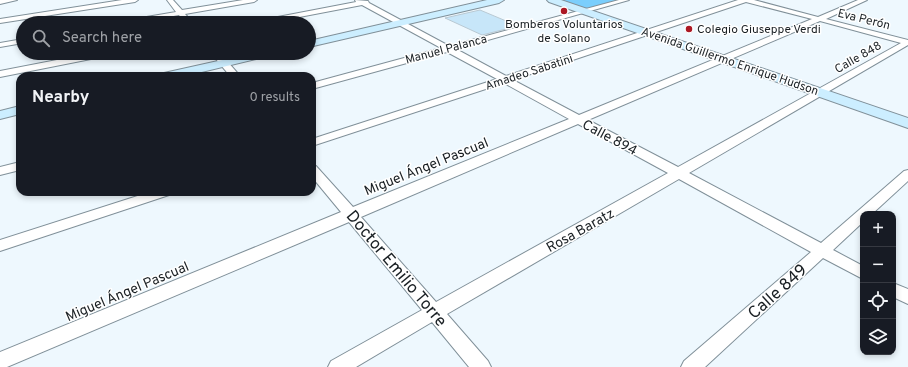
<!DOCTYPE html>
<html lang="en">
<head>
<meta charset="utf-8">
<style>
	:root { --surface:#171b24; --page:#20242c; --text:#f1f3f6; --muted:#9ea1a6; --line:#363941 }
	body { margin:0; font-family:Overpass,sans-serif; background:var(--page); color:var(--text) }
	.controls { position:absolute; right:12px; bottom:12px; display:grid; overflow:hidden; border-radius:8px; box-shadow:0 2px 6px #0003 }
	.controls button { width:36px; height:36px; display:grid; place-items:center; padding:0; border:0; border-bottom:1px solid var(--line); background:var(--surface); color:var(--text); font:20px sans-serif }
	.list { margin:0; padding:0; list-style:none }
	h2 { display:flex; justify-content:space-between; align-items:center; height:52px; margin:0; padding:0 16px; font-size:17px }
	h2 small { font-size:13px; font-weight:400; color:var(--muted) }
	.icon { flex:none; width:22px; height:22px; fill:none; stroke:currentColor; stroke-width:2; stroke-linecap:round; stroke-linejoin:round }
	.map { position:relative; flex:none; width:908px; height:367px; overflow:hidden }
	.search { position:absolute; background:var(--surface); box-shadow:0 2px 6px #0003; left:16px; top:16px; width:300px; height:44px; display:flex; align-items:center; gap:10px; box-sizing:border-box; padding:0 14px; border-radius:22px; color:var(--muted); font-size:15px }
	.panel { position:absolute; background:var(--surface); box-shadow:0 2px 6px #0003; left:16px; top:72px; width:300px; height:124px; border-radius:12px }
	.map>svg:first-child { display:block }
	.green { fill:#7bcefc }
	.building { fill:#c7e6f9; stroke:#b9c9d3 }
	.lines { fill:none; stroke-linecap:round; stroke-linejoin:round }
	.street-casing { stroke:#809099; stroke-width:2 }
	.secondary-casing { stroke:#809099; stroke-width:2 }
	.street { fill:#fff; fill-rule:evenodd }
	.secondary { fill:#cef; fill-rule:evenodd }
	.poi-dot { fill:#ac1824; stroke:#fff; stroke-width:1.5 }
	.labels { text-anchor:middle; stroke-width:3; stroke-linejoin:round; paint-order:stroke }
	.far-street-label { font-size:12px; fill:#1a2024; stroke:#fff }
	.far-poi-label { font-size:12px; fill:#1a2024; stroke:#fff }
	.street-label { font-size:14px; fill:#1a2024; stroke:#fff }
	.near-street-label { font-size:17px; fill:#1a2024; stroke:#fff }
</style>
</head>
<body>
<div class="map">
<svg width="908" height="367" viewBox="0 0 908 367">
	<rect width="100%" height="100%" fill="#eef8fe"/>
	<path class="green" d="M 556,0 L 618,0 L 584,9 Z"/>
	<path class="building" d="M 480,10 L 518,26 L 482,35 L 445,18 Z"/>
	<g class="lines">
		<defs>
			<g id="street">
				<path d="M 0,0 L 17,0 L 0,4 Z"/>
				<path d="M 122,0 L 138,0 L 135,2 L 0,23 L 0,19 Z"/>
				<path d="M 167,0 L 173,0 L 182,10 L 243,0 L 257,0 L 254,2 L 185,14 L 193,23 L 185,23 L 179,15 L 135,23 L 119,23 L 123,21 L 176,12 Z"/>
				<path d="M 355,0 L 368,1 L 369,3 L 449,46 L 619,0 L 629,0 L 456,49 L 506,76 L 738,0 L 754,0 L 818,17 L 858,0 L 867,0 L 826,19 L 908,40 L 908,45 L 689,173 L 821,243 L 904,171 L 908,170 L 908,181 L 872,214 L 863,214 L 863,222 L 833,250 L 863,266 L 863,279 L 823,258 L 705,367 L 681,367 L 684,361 L 811,252 L 679,179 L 447,314 L 488,361 L 491,367 L 469,367 L 432,322 L 356,367 L 328,367 L 331,361 L 422,310 L 349,222 L 7,367 L 0,367 L 0,352 L 341,212 L 312,177 L 312,165 L 316,166 L 353,207 L 569,119 L 504,83 L 312,146 L 312,139 L 497,79 L 447,52 L 312,89 L 312,83 L 441,48 L 362,5 L 268,23 L 253,23 L 257,21 L 356,2 ZM 746,2 L 812,19 L 579,115 L 513,80 ZM 820,21 L 901,43 L 678,167 L 588,120 ZM 578,124 L 668,173 L 436,302 L 361,217 Z"/>
				<path d="M 23,39 L 23,43 L 0,47 L 0,43 Z"/>
				<path d="M 93,53 L 110,53 L 106,56 L 0,77 L 0,71 Z"/>
				<path d="M 211,53 L 220,53 L 240,76 L 230,76 Z"/>
				<path d="M 20,162 L 20,170 L 0,175 L 0,167 Z"/>
				<path d="M 150,192 L 171,192 L 169,195 L 0,251 L 0,240 Z"/>
				<path d="M 893,283 L 908,289 L 908,304 L 893,297 Z"/>
			</g>
			<g id="secondary">
				<path d="M 487,0 L 504,0 L 499,3 L 309,47 L 309,41 Z"/>
				<path d="M 547,0 L 561,0 L 908,118 L 908,128 L 549,2 Z"/>
				<path d="M 254,53 L 275,53 L 273,55 L 185,76 L 163,76 L 164,73 Z"/>
				<path d="M 20,106 L 20,114 L 0,119 L 0,111 Z"/>
			</g>
		</defs>
		<use href="#street" class="street-casing"/>
		<use href="#secondary" class="secondary-casing"/>
		<use href="#street" class="street"/>
		<use href="#secondary" class="secondary"/>
	</g>
	<g class="poi-dot">
		<circle cx="564" cy="11" r="4"/>
		<circle cx="689" cy="29" r="4"/>
	</g>
	<g class="labels">
		<g class="far-street-label">
			<text transform="translate(864 19) rotate(14)" y="4">Eva Perón</text>
			<text transform="translate(446 49) rotate(-15)" y="4">Manuel Palanca</text>
			<text transform="translate(858 57) rotate(-30)" y="4">Calle 848</text>
			<text transform="translate(730 61) rotate(19)" y="4">Avenida Guillermo Enrique Hudson</text>
			<text transform="translate(529 72) rotate(-18)" y="4">Amadeo Sabatini</text>
		</g>
		<g class="far-poi-label">
			<text x="564" y="28">Bomberos Voluntarios<tspan x="564" dy="14">de Solano</tspan></text>
			<text x="697" y="33" text-anchor="start">Colegio Giuseppe Verdi</text>
		</g>
		<g class="street-label">
			<text transform="translate(610 137) rotate(28)" y="5">Calle 894</text>
			<text transform="translate(426 166) rotate(-22)" y="5">Miguel Ángel Pascual</text>
			<text transform="translate(580 230) rotate(-29)" y="5">Rosa Baratz</text>
			<text transform="translate(127 291) rotate(-23)" y="5">Miguel Ángel Pascual</text>
		</g>
		<g class="near-street-label">
			<text transform="translate(397 268) rotate(50)" y="6">Doctor Emilio Torre</text>
			<text transform="translate(777 291) rotate(-42)" y="6">Calle 849</text>
		</g>
	</g>
</svg>
<div class="controls">
<button>+</button>
<button>−</button>
<button><svg class="icon" aria-label="locate" viewBox="0 0 24 24"><circle cx="12" cy="12" r="6"/><path d="M12 2v4M12 18v4M2 12h4M18 12h4"/></svg></button>
<button><svg class="icon" aria-label="layers" viewBox="0 0 24 24"><path d="M12 4l9 5-9 5-9-5zM3 14l9 5 9-5"/></svg></button>
</div>
<div class="search"><svg class="icon" aria-label="search" viewBox="0 0 24 24"><circle cx="10" cy="10" r="6"/><path d="M15 15l6 6"/></svg>Search here</div>
<section class="panel">
<h2>Nearby<small>0 results</small></h2>
<ul class="list">
</ul>
</section>
</div>
</body>
</html>
